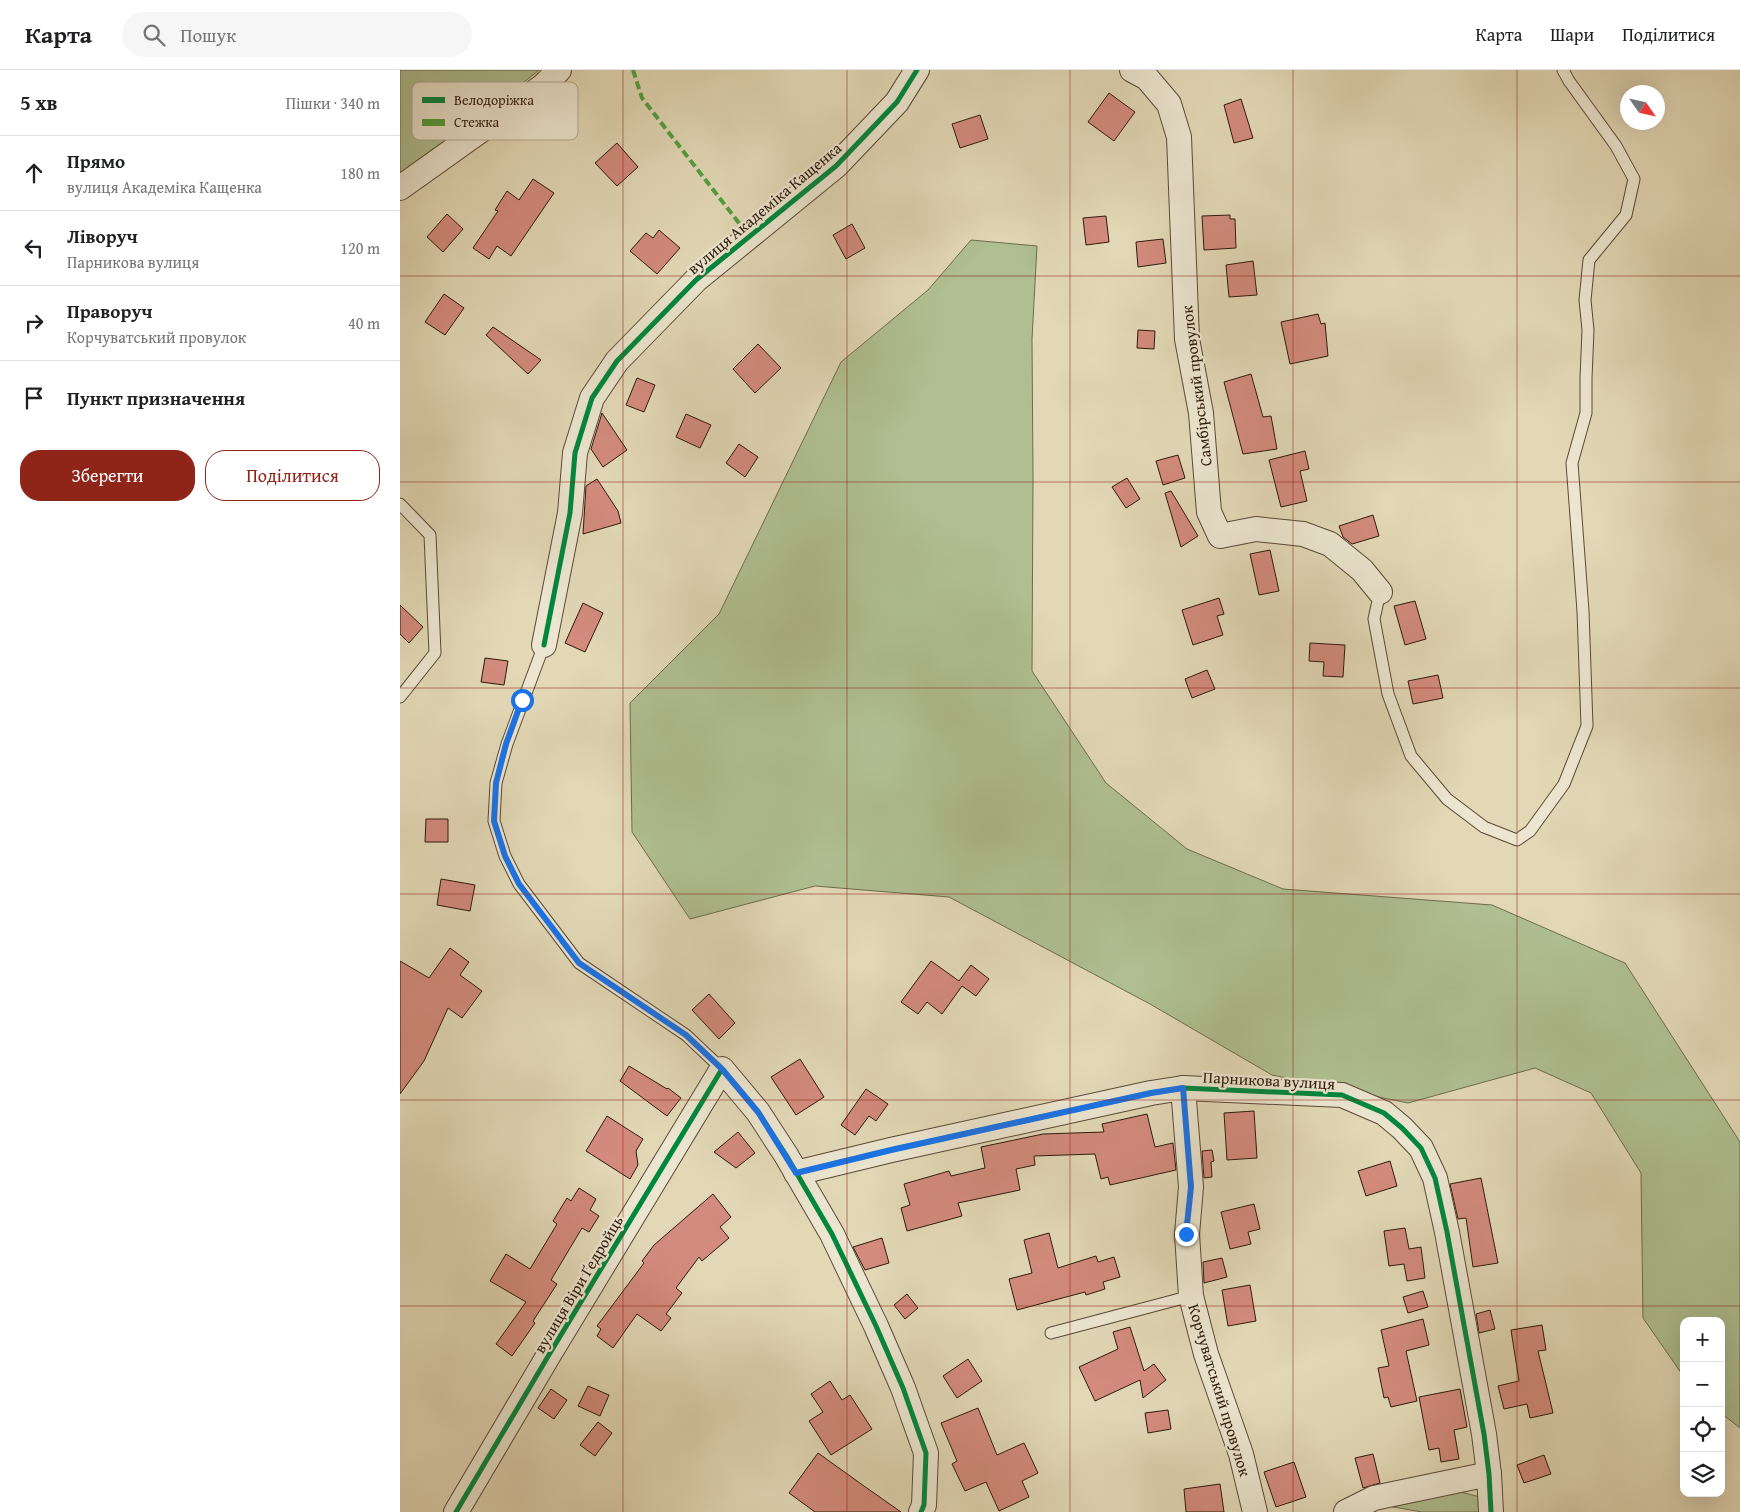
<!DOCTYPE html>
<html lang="uk">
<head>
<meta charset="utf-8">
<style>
	:root { --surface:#fff; --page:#f6f6f6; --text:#202124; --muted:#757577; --line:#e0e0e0; --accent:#8f2418 }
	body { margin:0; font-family:"Gentium Book Plus",serif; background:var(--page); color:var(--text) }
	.controls { position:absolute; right:15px; bottom:15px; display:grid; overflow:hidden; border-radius:10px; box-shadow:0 5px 20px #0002 }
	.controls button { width:45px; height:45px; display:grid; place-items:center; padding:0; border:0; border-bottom:1px solid var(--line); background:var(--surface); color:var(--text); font:25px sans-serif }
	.compass { position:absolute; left:1220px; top:15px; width:45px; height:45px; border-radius:50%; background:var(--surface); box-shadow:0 5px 20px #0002; rotate:124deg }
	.stop { position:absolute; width:15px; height:15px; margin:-11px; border:4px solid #1a73e8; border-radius:50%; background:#fff }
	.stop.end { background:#1a73e8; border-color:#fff; box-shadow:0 1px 5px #0008 }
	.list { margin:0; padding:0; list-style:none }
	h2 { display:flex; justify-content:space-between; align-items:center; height:65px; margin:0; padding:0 20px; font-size:21px }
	h2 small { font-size:16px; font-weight:400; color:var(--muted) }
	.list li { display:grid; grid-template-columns:32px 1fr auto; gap:15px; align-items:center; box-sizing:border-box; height:75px; padding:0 20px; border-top:1px solid var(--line) }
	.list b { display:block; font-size:19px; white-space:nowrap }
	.list p { margin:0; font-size:16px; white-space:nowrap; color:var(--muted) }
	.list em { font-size:16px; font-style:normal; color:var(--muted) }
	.actions { display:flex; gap:10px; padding:15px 20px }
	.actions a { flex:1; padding:11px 0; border:1px solid var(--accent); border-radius:20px; text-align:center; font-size:18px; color:var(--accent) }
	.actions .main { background:var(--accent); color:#fff }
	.icon { flex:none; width:28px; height:28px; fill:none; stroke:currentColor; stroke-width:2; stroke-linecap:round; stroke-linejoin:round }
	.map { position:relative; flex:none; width:1340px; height:1442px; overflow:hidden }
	header { display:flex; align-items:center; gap:30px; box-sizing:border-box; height:70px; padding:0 25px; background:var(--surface); border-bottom:1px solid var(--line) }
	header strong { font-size:24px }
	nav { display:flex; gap:28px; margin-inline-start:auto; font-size:18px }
	.search { width:350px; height:45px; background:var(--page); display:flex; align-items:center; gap:12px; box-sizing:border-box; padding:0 18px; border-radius:28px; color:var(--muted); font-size:19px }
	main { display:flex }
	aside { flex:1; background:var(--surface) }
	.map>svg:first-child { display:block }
	.green { fill:#afbf91; stroke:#6e6c4e }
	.building { fill:#d38b7d; stroke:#2d190b }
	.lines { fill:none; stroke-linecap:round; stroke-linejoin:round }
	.service-casing { stroke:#5a4936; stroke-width:13 }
	.minor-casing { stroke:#5a4936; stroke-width:26 }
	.service { stroke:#ece6d0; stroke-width:11 }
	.minor { stroke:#ece6d0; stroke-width:24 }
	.quiet { stroke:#52a13e; stroke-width:4; stroke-dasharray:8 4; stroke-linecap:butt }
	.cycleway-casing { stroke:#ece6d0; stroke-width:8 }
	.cycleway { stroke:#00873e; stroke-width:5 }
	.route { stroke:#1a73e8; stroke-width:6 }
	.grid { fill:none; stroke:#8f2418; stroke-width:1; stroke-opacity:0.55 }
	.labels { text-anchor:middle; stroke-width:4.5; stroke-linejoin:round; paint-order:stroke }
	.street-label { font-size:16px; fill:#2d190b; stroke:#ece6d0 }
	.key { fill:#ece6d0; stroke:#b3a895; stroke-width:1 }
	.key-label { font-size:14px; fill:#2d190b }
</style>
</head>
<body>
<header>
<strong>Карта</strong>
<div class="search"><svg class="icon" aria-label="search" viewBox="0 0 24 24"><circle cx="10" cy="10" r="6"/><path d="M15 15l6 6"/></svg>Пошук</div>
<nav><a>Карта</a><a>Шари</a><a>Поділитися</a></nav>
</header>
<main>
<aside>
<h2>5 хв<small>Пішки · 340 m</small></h2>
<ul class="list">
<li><svg class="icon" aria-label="ahead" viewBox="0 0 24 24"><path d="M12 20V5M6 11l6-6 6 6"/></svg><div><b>Прямо</b><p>вулиця Академіка Кащенка</p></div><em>180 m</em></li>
<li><svg class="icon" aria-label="left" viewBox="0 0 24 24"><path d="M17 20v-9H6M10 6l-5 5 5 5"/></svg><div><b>Ліворуч</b><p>Парникова вулиця</p></div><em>120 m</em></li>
<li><svg class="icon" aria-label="right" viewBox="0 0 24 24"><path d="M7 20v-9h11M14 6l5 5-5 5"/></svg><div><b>Праворуч</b><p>Корчуватський провулок</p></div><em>40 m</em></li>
<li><svg class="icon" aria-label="arrive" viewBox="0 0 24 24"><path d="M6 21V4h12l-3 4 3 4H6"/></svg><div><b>Пункт призначення</b></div></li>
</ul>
<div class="actions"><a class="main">Зберегти</a><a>Поділитися</a></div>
</aside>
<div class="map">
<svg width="1340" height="1442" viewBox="0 0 1340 1442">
	<rect width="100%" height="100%" fill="#e2d8b6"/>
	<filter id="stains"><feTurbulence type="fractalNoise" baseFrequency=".004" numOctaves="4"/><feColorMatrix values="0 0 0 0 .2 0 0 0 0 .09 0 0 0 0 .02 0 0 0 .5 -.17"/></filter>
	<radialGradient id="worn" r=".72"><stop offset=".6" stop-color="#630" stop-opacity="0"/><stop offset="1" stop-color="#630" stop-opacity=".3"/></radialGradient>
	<g class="green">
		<path d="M 0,0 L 139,0 L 66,58 L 0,105 Z"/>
		<path d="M 571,170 L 637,176 L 632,269 L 633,407 L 632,601 L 706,713 L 787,779 L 883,819 L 1092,835 L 1225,893 L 1340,1072 L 1340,1358 L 1321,1343 L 1321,1251 L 1284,1251 L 1284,1307 L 1243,1248 L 1241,1103 L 1191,1023 L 1135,998 L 1008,1033 L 872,1005 L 750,934 L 549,827 L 415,816 L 290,849 L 232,762 L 230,633 L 319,544 L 441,292 L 528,220 Z"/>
		<path d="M 1045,1418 L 1084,1428 L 1084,1442 L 1022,1442 L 971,1433 Z"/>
	</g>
	<g class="building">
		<path d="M 709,23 L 735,42 L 714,71 L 688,52 Z"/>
		<path d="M 841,29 L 853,68 L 834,73 L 824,35 Z"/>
		<path d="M 580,45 L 588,69 L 560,78 L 552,54 Z"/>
		<path d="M 217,73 L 238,97 L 217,116 L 195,93 Z"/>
		<path d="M 133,109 L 154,123 L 111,186 L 97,176 L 89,189 L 73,178 L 98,141 L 95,140 L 107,121 L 119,130 Z"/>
		<path d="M 47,144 L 63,159 L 43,182 L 27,167 Z"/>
		<path d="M 830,145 L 830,149 L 835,149 L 836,178 L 804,180 L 802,146 Z"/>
		<path d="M 706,146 L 709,172 L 686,175 L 683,148 Z"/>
		<path d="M 452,154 L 465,178 L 446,189 L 433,165 Z"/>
		<path d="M 259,160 L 280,178 L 257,204 L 230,181 L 246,163 L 253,168 Z"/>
		<path d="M 763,169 L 766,193 L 738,197 L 736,172 Z"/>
		<path d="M 853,191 L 857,225 L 829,227 L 826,195 Z"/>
		<path d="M 44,224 L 64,238 L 45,265 L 25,252 Z"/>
		<path d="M 918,244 L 921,254 L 925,253 L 928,286 L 890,294 L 881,252 Z"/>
		<path d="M 93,257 L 141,290 L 128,304 L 86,265 Z"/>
		<path d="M 738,260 L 755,261 L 754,279 L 737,278 Z"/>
		<path d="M 358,274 L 381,298 L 355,323 L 333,299 Z"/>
		<path d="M 851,304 L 863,347 L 871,346 L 877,379 L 843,384 L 824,312 Z"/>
		<path d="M 237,308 L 255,315 L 244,342 L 226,335 Z"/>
		<path d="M 202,343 L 227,380 L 203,397 L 191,379 Z"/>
		<path d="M 286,344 L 311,355 L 300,378 L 276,367 Z"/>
		<path d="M 339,374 L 358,387 L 345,407 L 326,393 Z"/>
		<path d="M 905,381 L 909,399 L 900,401 L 907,431 L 881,437 L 869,390 Z"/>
		<path d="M 778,385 L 785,408 L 763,415 L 756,391 Z"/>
		<path d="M 727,408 L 740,429 L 726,438 L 712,417 Z"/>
		<path d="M 197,409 L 218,441 L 221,453 L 183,464 L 186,416 Z"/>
		<path d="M 771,421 L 798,466 L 781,477 L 765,423 Z"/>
		<path d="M 973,445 L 979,466 L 952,474 L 943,467 L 939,456 Z"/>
		<path d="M 870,480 L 879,521 L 859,525 L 850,484 Z"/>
		<path d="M 819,528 L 824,544 L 817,546 L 823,565 L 793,575 L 782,540 Z"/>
		<path d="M 1015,531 L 1026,569 L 1005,575 L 994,536 Z"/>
		<path d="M 183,533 L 203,543 L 185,582 L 165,573 Z"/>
		<path d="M 0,535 L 23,557 L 9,573 L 0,564 Z"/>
		<path d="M 910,573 L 945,575 L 943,607 L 923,606 L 924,592 L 909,591 Z"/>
		<path d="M 85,588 L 108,591 L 104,615 L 81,612 Z"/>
		<path d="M 807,600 L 815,619 L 792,628 L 785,609 Z"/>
		<path d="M 1038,605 L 1043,628 L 1013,634 L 1008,611 Z"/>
		<path d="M 26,749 L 48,749 L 48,772 L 25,772 Z"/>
		<path d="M 41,809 L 75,815 L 70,841 L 37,835 Z"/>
		<path d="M 50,878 L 69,892 L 60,905 L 82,921 L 62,948 L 48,938 L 24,991 L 0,1024 L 0,891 L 29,908 Z"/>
		<path d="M 531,891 L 559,911 L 571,895 L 589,909 L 576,926 L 562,916 L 542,944 L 527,932 L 518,944 L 501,932 Z"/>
		<path d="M 309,924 L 335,953 L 319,969 L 292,940 Z"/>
		<path d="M 400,989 L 424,1027 L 396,1045 L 371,1007 Z"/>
		<path d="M 229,996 L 267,1019 L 268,1018 L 281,1028 L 267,1046 L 220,1011 Z"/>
		<path d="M 466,1019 L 488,1034 L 476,1051 L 469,1046 L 455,1065 L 441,1055 Z"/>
		<path d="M 854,1041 L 857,1088 L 827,1090 L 824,1043 Z"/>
		<path d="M 747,1044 L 755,1077 L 773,1073 L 776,1100 L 710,1115 L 708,1107 L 701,1109 L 695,1084 L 634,1086 L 635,1095 L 616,1099 L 620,1120 L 558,1133 L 562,1146 L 507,1161 L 501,1138 L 510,1135 L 504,1114 L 549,1101 L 551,1106 L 585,1098 L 581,1077 L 643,1064 L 704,1062 L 702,1054 Z"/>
		<path d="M 207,1046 L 243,1069 L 236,1081 L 238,1095 L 230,1109 L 186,1081 Z"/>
		<path d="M 338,1062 L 355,1083 L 336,1098 L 314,1082 Z"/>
		<path d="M 812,1080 L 814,1091 L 811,1092 L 812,1107 L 804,1108 L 802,1081 Z"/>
		<path d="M 990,1091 L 997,1116 L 966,1126 L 958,1101 Z"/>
		<path d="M 1081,1108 L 1098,1193 L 1073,1197 L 1066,1148 L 1058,1149 L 1050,1114 Z"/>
		<path d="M 179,1118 L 196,1129 L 190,1140 L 199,1146 L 189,1162 L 182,1158 L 151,1210 L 157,1214 L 133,1251 L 135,1253 L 112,1286 L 96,1274 L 126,1232 L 90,1211 L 106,1184 L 130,1199 L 157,1154 L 153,1151 L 167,1128 L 171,1131 Z"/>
		<path d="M 313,1124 L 331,1147 L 320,1157 L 329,1168 L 302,1191 L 299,1187 L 276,1218 L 282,1223 L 266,1244 L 271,1248 L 261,1261 L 237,1244 L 213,1278 L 197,1266 L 201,1259 L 197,1256 L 244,1193 L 242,1191 L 254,1175 Z"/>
		<path d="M 854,1134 L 860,1159 L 848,1162 L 851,1174 L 830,1179 L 821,1142 Z"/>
		<path d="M 1005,1158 L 1009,1179 L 1021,1177 L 1025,1208 L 1007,1211 L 1004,1194 L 989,1196 L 984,1161 Z"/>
		<path d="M 649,1163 L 658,1198 L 696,1186 L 698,1192 L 714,1187 L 720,1207 L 703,1212 L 705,1219 L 686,1225 L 685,1222 L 617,1240 L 609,1209 L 632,1203 L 624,1170 Z"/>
		<path d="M 482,1168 L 489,1193 L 465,1200 L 453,1177 Z"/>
		<path d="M 822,1188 L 827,1207 L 804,1213 L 803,1192 Z"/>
		<path d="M 850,1215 L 856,1251 L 828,1256 L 822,1220 Z"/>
		<path d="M 1023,1221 L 1028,1237 L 1008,1243 L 1003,1227 Z"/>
		<path d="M 507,1224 L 518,1238 L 505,1249 L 494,1235 Z"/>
		<path d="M 1090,1240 L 1095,1259 L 1079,1263 L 1076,1244 Z"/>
		<path d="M 1023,1249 L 1029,1275 L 1006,1281 L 1017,1331 L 991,1337 L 988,1327 L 984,1328 L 978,1298 L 989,1296 L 981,1260 Z"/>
		<path d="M 1142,1255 L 1146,1280 L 1138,1281 L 1153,1343 L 1130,1348 L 1127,1334 L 1104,1339 L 1098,1316 L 1119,1311 L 1111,1260 Z"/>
		<path d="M 730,1257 L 744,1301 L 754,1294 L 766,1310 L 743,1328 L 740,1310 L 695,1331 L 679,1297 L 718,1279 L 713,1262 Z"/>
		<path d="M 568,1289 L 582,1311 L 557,1328 L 543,1306 Z"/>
		<path d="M 430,1311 L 442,1330 L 450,1325 L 472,1359 L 431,1385 L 409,1351 L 423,1342 L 411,1324 Z"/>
		<path d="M 188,1316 L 209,1325 L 200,1346 L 178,1336 Z"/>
		<path d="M 151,1319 L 167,1330 L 154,1349 L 138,1338 Z"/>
		<path d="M 1060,1319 L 1067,1357 L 1054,1360 L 1059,1389 L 1041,1392 L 1039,1378 L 1029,1380 L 1019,1327 Z"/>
		<path d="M 578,1338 L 597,1385 L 624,1373 L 638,1403 L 622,1411 L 629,1427 L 599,1441 L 586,1412 L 565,1421 L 552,1394 L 557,1391 L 541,1353 Z"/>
		<path d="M 768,1340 L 771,1359 L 748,1363 L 745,1343 Z"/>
		<path d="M 198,1352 L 212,1363 L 195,1386 L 180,1375 Z"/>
		<path d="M 418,1383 L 464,1416 L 501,1442 L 415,1442 L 389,1423 Z"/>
		<path d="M 973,1384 L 980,1413 L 963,1418 L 955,1388 Z"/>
		<path d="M 1144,1385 L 1151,1404 L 1124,1413 L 1117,1395 Z"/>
		<path d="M 894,1392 L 906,1427 L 876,1437 L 864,1402 Z"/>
		<path d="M 820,1414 L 824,1442 L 786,1442 L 784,1419 Z"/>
	</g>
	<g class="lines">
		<defs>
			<g id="service">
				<path d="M 0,434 L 30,465 L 35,583 L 0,627"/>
				<path d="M 980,522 L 974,549 L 988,624 L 1011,686 L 1047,729 L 1084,757 L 1117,770 L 1130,761 L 1164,714 L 1187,656 L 1183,541 L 1172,393 L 1186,343 L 1186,308 L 1188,260 L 1185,230 L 1189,190 L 1226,145 L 1234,109 L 1216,76 L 1169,11 L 1163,0"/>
				<path d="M 144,575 L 107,674 L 96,713 L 94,751 L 105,786 L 119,814 L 179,893 L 286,965 L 322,999"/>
				<path d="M 651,1263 L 791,1226"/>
			</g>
			<g id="minor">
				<path d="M 732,0 L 747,8 L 769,34 L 779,67 L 787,269 L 801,343 L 809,442 L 820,466 L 856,459 L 903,464 L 930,474 L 962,500 L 980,522"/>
				<path d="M 0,118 L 143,16 L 159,0"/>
				<path d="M 144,575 L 170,443 L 175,383 L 192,328 L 217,291 L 296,210 L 436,96 L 497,32 L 517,0"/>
				<path d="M 783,1018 L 791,1117 L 787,1164 L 791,1226 L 806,1284 L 841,1384 L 855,1442"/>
				<path d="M 396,1103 L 491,1080 L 751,1023 L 783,1018 L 942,1025 L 984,1043 L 1002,1058 L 1021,1078 L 1035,1108 L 1047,1162 L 1084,1364 L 1089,1404 L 1091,1442"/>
				<path d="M 56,1442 L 150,1283 L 322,999 L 358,1042 L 386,1085 L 432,1164 L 476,1256 L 503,1318 L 526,1383 L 524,1435 L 521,1442"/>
				<path d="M 946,1442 L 974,1428 L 1089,1404"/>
			</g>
		</defs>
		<use href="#service" class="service-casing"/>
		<use href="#minor" class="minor-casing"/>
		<use href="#service" class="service"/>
		<use href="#minor" class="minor"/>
		<path class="quiet" d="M 233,0 L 242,28 L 349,166"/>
		<defs>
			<g id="cycleway">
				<path d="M 144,575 L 170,443 L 175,383 L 192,328 L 217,291 L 296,210 L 436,96 L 497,32 L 517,0"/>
				<path d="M 396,1103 L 491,1080 L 751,1023 L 783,1018 L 942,1025 L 984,1043 L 1002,1058 L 1021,1078 L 1035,1108 L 1047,1162 L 1084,1364 L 1089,1404 L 1091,1442"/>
				<path d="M 56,1442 L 150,1283 L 322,999 L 358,1042 L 386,1085 L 432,1164 L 476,1256 L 503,1318 L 526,1383 L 524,1435 L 521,1442"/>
			</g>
		</defs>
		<use href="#cycleway" class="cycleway-casing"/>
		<use href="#cycleway" class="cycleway"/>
	</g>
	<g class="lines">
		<path class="route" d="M 122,630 L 106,674 L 96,713 L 94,751 L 105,786 L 119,814 L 179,893 L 286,965 L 322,999 L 358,1042 L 396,1103 L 491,1080 L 751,1023 L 783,1018 L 791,1117 L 786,1164"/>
	</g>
	<path class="grid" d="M 223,0 L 223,1442M 447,0 L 447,1442M 670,0 L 670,1442M 893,0 L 893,1442M 1117,0 L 1117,1442M 0,206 L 1340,206M 0,412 L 1340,412M 0,618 L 1340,618M 0,824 L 1340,824M 0,1030 L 1340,1030M 0,1236 L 1340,1236"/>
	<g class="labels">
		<g class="street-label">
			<text transform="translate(364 138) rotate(-40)" y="6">вулиця Академіка Кащенка</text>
			<text transform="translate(796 316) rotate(-97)" y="6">Самбірський провулок</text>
			<text transform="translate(869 1010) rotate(3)" y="6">Парникова вулиця</text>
			<text transform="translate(178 1214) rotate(-59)" y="6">вулиця Віри Ґедройць</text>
			<text transform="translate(820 1320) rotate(73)" y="6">Корчуватський провулок</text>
		</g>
	</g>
	<rect x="12" y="12" width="166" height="58" rx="8" class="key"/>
	<rect x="22" y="27" width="23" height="6" fill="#00873e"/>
	<rect x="22" y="49" width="23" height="7" fill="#52a13e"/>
	<g class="key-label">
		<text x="54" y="35">Велодоріжка</text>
		<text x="54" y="57">Стежка</text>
	</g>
	<rect width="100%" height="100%" filter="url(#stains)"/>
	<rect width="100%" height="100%" fill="url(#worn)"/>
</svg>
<div class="controls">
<button>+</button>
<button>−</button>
<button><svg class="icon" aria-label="locate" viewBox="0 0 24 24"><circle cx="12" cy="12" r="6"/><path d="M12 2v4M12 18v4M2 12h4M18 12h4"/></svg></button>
<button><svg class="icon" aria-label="layers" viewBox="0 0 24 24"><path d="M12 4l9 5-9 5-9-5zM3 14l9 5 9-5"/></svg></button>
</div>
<svg class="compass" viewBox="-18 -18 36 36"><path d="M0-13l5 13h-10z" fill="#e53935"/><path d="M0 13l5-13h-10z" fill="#757577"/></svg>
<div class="stop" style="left:122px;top:630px"></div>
<div class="stop end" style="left:786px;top:1164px"></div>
</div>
</main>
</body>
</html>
